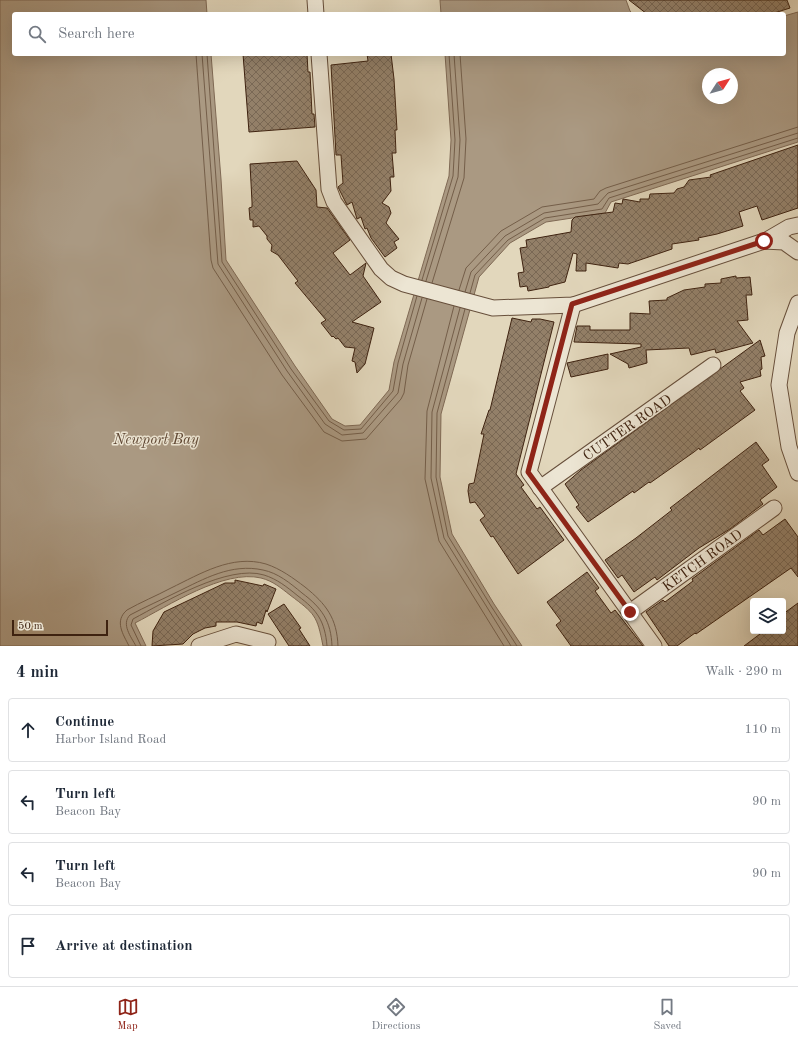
<!DOCTYPE html>
<html lang="en">
<head>
<meta charset="utf-8">
<style>
	:root { --surface:#fff; --page:#f2f2f3; --text:#1f2937; --muted:#747a83; --line:#e0e1e3; --accent:#8f2418 }
	body { margin:0; font-family:"Old Standard TT",serif; background:var(--page); color:var(--text) }
	.controls { position:absolute; right:12px; bottom:12px; display:grid; overflow:hidden; border-radius:4px; box-shadow:0 4px 16px #0002 }
	.controls button { width:36px; height:36px; display:grid; place-items:center; padding:0; border:0; border-bottom:1px solid var(--line); background:var(--surface); color:var(--text); font:20px sans-serif }
	.compass { position:absolute; left:702px; top:68px; width:36px; height:36px; border-radius:50%; background:var(--surface); box-shadow:0 4px 16px #0002; rotate:54deg }
	.scale { position:absolute; left:12px; bottom:10px; width:96px; box-sizing:border-box; padding-left:4px; border:2px solid #3e2210; border-top:0; font-size:11px; line-height:14px; white-space:nowrap; color:#3e2210; -webkit-text-stroke:3px #ece5d3; paint-order:stroke }
	.stop { position:absolute; width:12px; height:12px; margin:-9px; border:3px solid #8f2418; border-radius:50%; background:#fff }
	.stop.end { background:#8f2418; border-color:#fff; box-shadow:0 1px 4px #0008 }
	.list { margin:0; padding:0; list-style:none }
	h2 { display:flex; justify-content:space-between; align-items:center; height:52px; margin:0; padding:0 16px; font-size:17px }
	h2 small { font-size:13px; font-weight:400; color:var(--muted) }
	.list li { display:grid; grid-template-columns:26px 1fr auto; gap:12px; align-items:center; box-sizing:border-box; height:64px; margin:0 8px 8px; padding:0 8px; border:1px solid var(--line); border-radius:4px }
	.list b { display:block; font-size:15px; white-space:nowrap }
	.list p { margin:0; font-size:13px; white-space:nowrap; color:var(--muted) }
	.list em { font-size:13px; font-style:normal; color:var(--muted) }
	.icon { flex:none; width:22px; height:22px; fill:none; stroke:currentColor; stroke-width:2; stroke-linecap:round; stroke-linejoin:round }
	.map { position:relative; flex:none; width:798px; height:646px; overflow:hidden }
	.search { position:absolute; background:var(--surface); box-shadow:0 4px 16px #0002; left:12px; right:12px; top:12px; height:44px; display:flex; align-items:center; gap:10px; box-sizing:border-box; padding:0 14px; border-radius:4px; color:var(--muted); font-size:15px }
	.sheet { height:340px; background:var(--surface) }
	nav { display:flex; justify-content:space-around; align-items:center; box-sizing:border-box; height:56px; border-top:1px solid var(--line); background:var(--surface); font-size:11px; color:var(--muted) }
	nav a { display:grid; justify-items:center; gap:2px }
	nav .on { color:var(--accent) }
	.map>svg:first-child { display:block }
	.water { fill:#aa9982; stroke:#7f6954; fill-rule:evenodd }
	.lines { fill:none; stroke-linecap:round; stroke-linejoin:round }
	.shore { stroke:#745e49; stroke-width:1 }
	.building { fill:url(#building-cross-hatch); stroke:#3e2210 }
	.minor-casing { stroke:#674f3b; stroke-width:17 }
	.minor { stroke:#ece5d3; stroke-width:15 }
	.route { stroke:#8f2418; stroke-width:5 }
	.labels { text-anchor:middle; stroke-width:3; stroke-linejoin:round; paint-order:stroke }
	.street-label { font-size:14px; fill:#3e2210; stroke:#ece5d3 }
	.water-label { font-size:15px; font-style:italic; fill:#5e4632; stroke:#ece5d3 }
</style>
</head>
<body>
<div class="map">
<svg width="798" height="646" viewBox="0 0 798 646">
	<defs>
		<pattern id="building-cross-hatch" width="8" height="8" patternUnits="userSpaceOnUse"><rect width="8" height="8" fill="#938069"/><path d="M0 0l8 8M0 8l8-8" fill="none" stroke="#796855"/></pattern>
	</defs>
	<rect width="100%" height="100%" fill="#e2d7bc"/>
	<filter id="stains"><feTurbulence type="fractalNoise" baseFrequency=".005" numOctaves="4"/><feColorMatrix values="0 0 0 0 .2 0 0 0 0 .09 0 0 0 0 .02 0 0 0 .5 -.17"/></filter>
	<radialGradient id="worn" r=".72"><stop offset=".6" stop-color="#630" stop-opacity="0"/><stop offset="1" stop-color="#630" stop-opacity=".3"/></radialGradient>
	<g class="water">
		<path d="M 0,0 L 206,0 L 207,14 L 14,14 L 14,54 L 211,54 L 221,179 L 226,260 L 295,366 L 332,419 L 345,426 L 360,425 L 389,390 L 394,362 L 449,176 L 451,140 L 445,54 L 784,54 L 784,16 L 798,12 L 798,142 L 611,202 L 605,213 L 546,222 L 510,243 L 479,277 L 441,414 L 440,477 L 452,534 L 494,604 L 522,646 L 323,646 C 317,615 315,614 290,595 C 281,588 273,581 261,578 C 224,569 168,606 135,623 L 146,646 L 0,646 ZM 708,74 L 732,74 L 732,98 L 708,98 Z"/>
		<path d="M 440,0 L 626,0 L 630,11 L 633,14 L 441,14 Z"/>
	</g>
	<g class="lines">
		<g class="shore">
			<path d="M 196,54 L 211,260 L 213,268 L 282,375 L 324,432 L 342,441 L 366,439 L 401,399 L 404,393 L 408,365 L 427,299"/>
			<path d="M 202,54 L 218,264 L 287,371 L 325,424 L 342,435 L 363,433 L 398,393 L 403,364 L 422,298"/>
			<path d="M 207,54 L 222,262 L 291,369 L 329,421 L 344,430 L 361,429 L 393,391 L 398,363 L 417,296"/>
			<path d="M 422,280 L 453,176 L 455,140 L 449,54"/>
			<path d="M 426,281 L 458,177 L 460,140 L 454,54"/>
			<path d="M 432,283 L 464,178 L 466,139 L 460,54"/>
			<path d="M 459,290 L 466,268 L 501,231 L 542,207 L 594,199 L 600,191 L 606,188 L 798,127"/>
			<path d="M 465,292 L 471,272 L 505,236 L 544,213 L 598,204 L 608,193 L 798,133"/>
			<path d="M 470,293 L 475,275 L 508,240 L 545,218 L 602,209 L 609,198 L 798,138"/>
			<path d="M 454,306 L 427,411 L 425,479 L 439,541 L 504,646"/>
			<path d="M 460,308 L 432,412 L 431,478 L 444,538 L 511,646"/>
			<path d="M 465,309 L 437,413 L 436,477 L 448,536 L 491,606 L 517,646"/>
			<path d="M 129,646 C 123,634 114,621 127,610 C 141,602 156,596 171,588 C 200,574 232,554 266,564 C 281,569 293,578 305,587 C 326,604 337,618 338,646"/>
			<path d="M 136,646 C 131,637 121,624 130,615 C 145,607 161,600 177,592 C 204,579 231,563 263,570 C 278,573 290,583 302,593 C 322,608 331,621 332,646"/>
			<path d="M 141,646 L 131,625 L 133,619 C 165,602 228,564 264,575 C 277,579 287,587 298,596 C 317,610 325,621 327,646"/>
		</g>
	</g>
	<g class="building">
		<path d="M 629,0 L 787,0 L 790,8 L 771,14 L 647,14 Z"/>
		<path d="M 243,54 L 307,54 L 308,72 L 310,72 L 312,114 L 314,114 L 315,127 L 249,132 Z"/>
		<path d="M 367,54 L 391,54 L 394,79 L 397,130 L 395,130 L 396,153 L 392,153 L 394,177 L 390,177 L 391,191 L 382,203 L 389,207 L 391,213 L 386,223 L 399,239 L 394,242 L 397,248 L 385,257 L 371,238 L 367,228 L 365,229 L 361,217 L 357,219 L 352,202 L 347,205 L 338,187 L 343,183 L 341,155 L 336,155 L 331,65 L 368,61 Z"/>
		<path d="M 798,145 L 798,208 L 762,220 L 757,206 L 739,212 L 743,226 L 717,234 L 698,238 L 699,240 L 672,244 L 672,249 L 628,264 L 619,263 L 618,268 L 586,263 L 586,271 L 576,271 L 577,254 L 573,253 L 565,282 L 549,286 L 549,287 L 528,291 L 527,286 L 520,287 L 518,273 L 524,272 L 520,248 L 527,247 L 526,240 L 571,232 L 572,220 L 575,217 L 613,212 L 615,203 L 622,204 L 623,199 L 640,202 L 640,199 L 649,199 L 650,194 L 674,193 L 677,189 L 684,187 L 689,180 L 711,177 L 710,175 Z"/>
		<path d="M 297,161 L 316,190 L 317,207 L 327,208 L 350,240 L 333,253 L 350,275 L 366,263 L 363,276 L 381,302 L 352,322 L 374,328 L 365,364 L 357,373 L 355,362 L 352,361 L 355,348 L 345,347 L 338,338 L 336,339 L 333,336 L 332,337 L 321,323 L 326,320 L 295,283 L 298,281 L 278,255 L 271,251 L 272,245 L 267,239 L 267,236 L 259,226 L 253,227 L 253,220 L 250,220 L 249,208 L 252,207 L 252,202 L 250,164 Z"/>
		<path d="M 736,276 L 736,278 L 750,277 L 752,295 L 746,295 L 748,320 L 737,321 L 753,343 L 716,353 L 715,349 L 691,355 L 689,348 L 646,350 L 647,363 L 629,368 L 628,364 L 610,354 L 641,347 L 641,344 L 574,342 L 577,326 L 590,326 L 590,330 L 630,330 L 630,313 L 650,314 L 649,301 L 667,300 L 667,298 L 684,290 L 705,287 L 705,284 L 721,283 L 721,279 Z"/>
		<path d="M 512,318 L 531,322 L 532,319 L 540,319 L 554,322 L 516,474 L 524,485 L 521,487 L 537,509 L 540,507 L 564,540 L 518,574 L 493,536 L 491,537 L 480,520 L 485,516 L 475,502 L 470,503 L 468,491 L 469,484 L 474,483 L 484,434 L 481,434 L 489,410 L 490,410 Z"/>
		<path d="M 760,340 L 765,356 L 761,357 L 762,369 L 760,370 L 761,376 L 740,382 L 744,388 L 740,391 L 755,410 L 700,450 L 699,448 L 694,452 L 650,483 L 649,482 L 634,493 L 633,491 L 588,522 L 576,507 L 579,505 L 565,484 L 581,470 Z"/>
		<path d="M 608,354 L 608,369 L 571,377 L 567,363 Z"/>
		<path d="M 756,442 L 769,460 L 762,465 L 777,487 L 760,500 L 763,504 L 730,529 L 699,548 L 657,580 L 655,577 L 634,592 L 622,575 L 618,578 L 605,560 L 636,538 L 672,510 L 670,508 Z"/>
		<path d="M 785,519 L 798,537 L 798,577 L 791,568 L 696,634 L 695,633 L 677,646 L 669,646 L 646,612 L 663,600 L 665,602 L 693,581 L 692,579 L 759,530 L 763,535 Z"/>
		<path d="M 587,572 L 599,588 L 595,591 L 611,613 L 615,610 L 643,646 L 571,646 L 556,625 L 561,621 L 547,602 Z"/>
		<path d="M 235,580 L 263,586 L 264,584 L 276,589 L 267,612 L 266,610 L 262,624 L 257,622 L 256,626 L 237,622 L 216,622 L 216,626 L 205,628 L 193,634 L 183,644 L 152,646 L 153,631 L 164,612 L 225,583 L 235,583 Z"/>
		<path d="M 798,603 L 798,646 L 744,646 L 764,631 L 783,631 L 783,614 Z"/>
		<path d="M 284,604 L 301,628 L 299,629 L 310,646 L 289,646 L 268,614 Z"/>
	</g>
	<g class="lines">
		<defs>
			<g id="minor">
				<path d="M 315,0 L 316,14"/>
				<path d="M 319,54 L 329,189 L 334,202 L 381,269 L 391,278 L 404,284 L 493,308 L 573,305 L 764,241 L 784,242 L 798,252"/>
				<path d="M 765,241 L 789,227 L 798,225"/>
				<path d="M 798,303 L 787,333 L 779,385 L 789,447 L 798,473"/>
				<path d="M 573,305 L 529,472 L 654,646"/>
				<path d="M 540,488 L 713,365"/>
				<path d="M 630,612 L 774,508"/>
				<path d="M 199,646 L 236,634 L 268,642"/>
			</g>
		</defs>
		<use href="#minor" class="minor-casing"/>
		<use href="#minor" class="minor"/>
	</g>
	<g class="lines">
		<path class="route" d="M 630,612 L 528,472 L 572,304 L 764,241"/>
	</g>
	<g class="labels">
		<g class="street-label">
			<text transform="translate(627 427) rotate(-35)" y="5">CUTTER ROAD</text>
			<text transform="translate(702 560) rotate(-36)" y="5">KETCH ROAD</text>
		</g>
		<g class="water-label">
			<text x="156" y="444">Newport Bay</text>
		</g>
	</g>
	<rect width="100%" height="100%" filter="url(#stains)"/>
	<rect width="100%" height="100%" fill="url(#worn)"/>
</svg>
<div class="controls">
<button><svg class="icon" aria-label="layers" viewBox="0 0 24 24"><path d="M12 4l9 5-9 5-9-5zM3 14l9 5 9-5"/></svg></button>
</div>
<svg class="compass" viewBox="-18 -18 36 36"><path d="M0-13l5 13h-10z" fill="#e53935"/><path d="M0 13l5-13h-10z" fill="#747a83"/></svg>
<div class="scale">50 m</div>
<div class="stop" style="left:764px;top:241px"></div>
<div class="stop end" style="left:630px;top:612px"></div>
<div class="search"><svg class="icon" aria-label="search" viewBox="0 0 24 24"><circle cx="10" cy="10" r="6"/><path d="M15 15l6 6"/></svg>Search here</div>
</div>
<section class="sheet">
<h2>4 min<small>Walk · 290 m</small></h2>
<ul class="list">
<li><svg class="icon" aria-label="ahead" viewBox="0 0 24 24"><path d="M12 20V5M6 11l6-6 6 6"/></svg><div><b>Continue</b><p>Harbor Island Road</p></div><em>110 m</em></li>
<li><svg class="icon" aria-label="left" viewBox="0 0 24 24"><path d="M17 20v-9H6M10 6l-5 5 5 5"/></svg><div><b>Turn left</b><p>Beacon Bay</p></div><em>90 m</em></li>
<li><svg class="icon" aria-label="left" viewBox="0 0 24 24"><path d="M17 20v-9H6M10 6l-5 5 5 5"/></svg><div><b>Turn left</b><p>Beacon Bay</p></div><em>90 m</em></li>
<li><svg class="icon" aria-label="arrive" viewBox="0 0 24 24"><path d="M6 21V4h12l-3 4 3 4H6"/></svg><div><b>Arrive at destination</b></div></li>
</ul>
</section>
<nav>
<a class="on"><svg class="icon" aria-label="map" viewBox="0 0 24 24"><path d="M3 6l6-2 6 2 6-2v14l-6 2-6-2-6 2zM9 4v14M15 6v14"/></svg>Map</a>
<a><svg class="icon" aria-label="directions" viewBox="0 0 24 24"><path d="M12 3l9 9-9 9-9-9zM9 14v-3h6M13 9l2 2-2 2"/></svg>Directions</a>
<a><svg class="icon" aria-label="saved" viewBox="0 0 24 24"><path d="M7 4h10v16l-5-4-5 4z"/></svg>Saved</a>
</nav>
</body>
</html>
